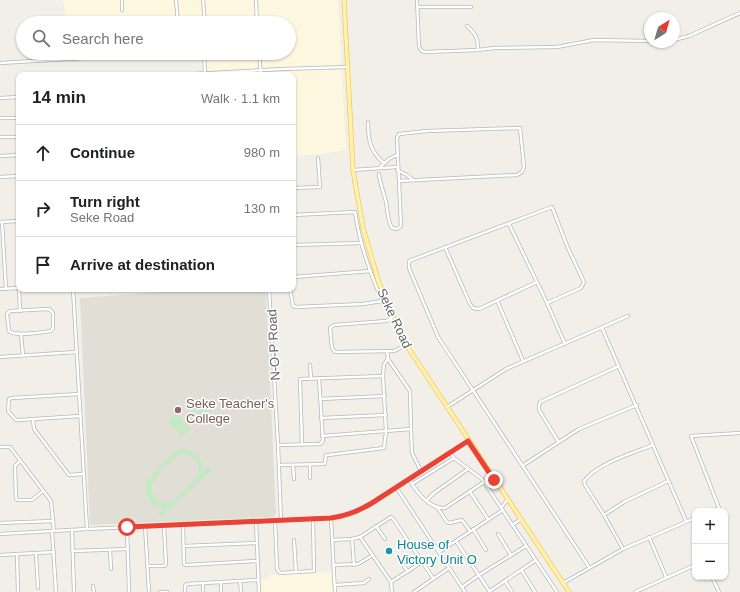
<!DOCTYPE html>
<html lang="en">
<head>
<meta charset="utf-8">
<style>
	:root { --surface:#fff; --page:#f6f6f6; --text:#202124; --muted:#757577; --line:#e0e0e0 }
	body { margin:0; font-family:Arial,sans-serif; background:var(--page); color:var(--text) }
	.controls { position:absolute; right:12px; bottom:12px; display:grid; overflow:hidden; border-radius:8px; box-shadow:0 1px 3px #0004 }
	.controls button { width:36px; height:36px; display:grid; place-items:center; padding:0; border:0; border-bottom:1px solid var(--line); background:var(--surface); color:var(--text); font:20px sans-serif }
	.compass { position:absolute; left:644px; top:12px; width:36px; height:36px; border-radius:50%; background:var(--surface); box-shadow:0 1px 3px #0004; rotate:37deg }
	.stop { position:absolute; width:12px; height:12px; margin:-9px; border:3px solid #ea4335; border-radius:50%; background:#fff }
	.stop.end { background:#ea4335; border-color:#fff; box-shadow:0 1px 4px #0008 }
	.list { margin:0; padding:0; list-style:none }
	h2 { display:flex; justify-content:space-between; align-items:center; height:52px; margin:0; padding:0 16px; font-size:17px }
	h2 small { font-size:13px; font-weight:400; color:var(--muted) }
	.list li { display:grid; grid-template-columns:26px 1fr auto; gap:12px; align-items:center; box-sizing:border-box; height:56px; padding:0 16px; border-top:1px solid var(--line) }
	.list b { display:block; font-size:15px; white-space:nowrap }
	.list p { margin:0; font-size:13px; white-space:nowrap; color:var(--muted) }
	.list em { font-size:13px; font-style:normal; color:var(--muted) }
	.icon { flex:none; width:22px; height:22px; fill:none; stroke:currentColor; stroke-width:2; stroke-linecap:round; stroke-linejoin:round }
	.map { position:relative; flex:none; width:740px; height:592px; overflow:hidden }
	.search { position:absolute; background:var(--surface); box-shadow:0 1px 3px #0004; left:16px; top:16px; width:280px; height:44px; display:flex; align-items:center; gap:10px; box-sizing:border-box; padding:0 14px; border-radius:22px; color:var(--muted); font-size:15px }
	.panel { position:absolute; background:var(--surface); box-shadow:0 1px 3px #0004; left:16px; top:72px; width:280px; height:220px; border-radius:8px }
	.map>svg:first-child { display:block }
	.commercial { fill:#fef7e0 }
	.education { fill:#e1ded6 }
	.green { fill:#c5e8c5; fill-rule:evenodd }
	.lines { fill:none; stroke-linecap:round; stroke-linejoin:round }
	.minor-casing { stroke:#b5b8bc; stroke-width:4 }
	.major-casing { stroke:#f2c960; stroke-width:5 }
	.minor { stroke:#fff; stroke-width:2.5 }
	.major { stroke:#fff2af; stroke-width:3.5 }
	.route { stroke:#ea4335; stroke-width:5 }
	.education-dot { fill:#8d6e63; stroke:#fff; stroke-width:1.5 }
	.culture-dot { fill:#0f9aa8; stroke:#fff; stroke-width:1.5 }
	.labels { text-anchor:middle; stroke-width:3; stroke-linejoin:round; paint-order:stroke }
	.street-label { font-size:13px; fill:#5f6368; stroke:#fff }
	.education-label { font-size:13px; fill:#785e54; stroke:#fff; text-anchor:start }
	.culture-label { font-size:13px; fill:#0d838f; stroke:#fff; text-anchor:start }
</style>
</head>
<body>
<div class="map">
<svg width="740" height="592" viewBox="0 0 740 592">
	<rect width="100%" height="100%" fill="#f1efe8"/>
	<g class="commercial">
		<path d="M 63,0 L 338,0 L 346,150 L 320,154 L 293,156 L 293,75 L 267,75 L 267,73 L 202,74 L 201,53 L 289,53 L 289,23 L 64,23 L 65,13 Z"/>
		<path d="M 62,53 L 138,53 L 62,57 Z"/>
		<path d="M 337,572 L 338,592 L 260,592 L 259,579 L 270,579 L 270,575 Z"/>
	</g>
	<path class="education" d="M 202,289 L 266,289 L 276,514 L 273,517 L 90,525 L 80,298 Z"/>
	<g class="green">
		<path d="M 194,395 L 203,404 L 194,413 L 185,404 Z"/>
		<path d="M 207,405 L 212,410 L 201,419 L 197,413 Z"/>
		<path d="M 176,413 L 185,422 L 176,431 L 167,422 Z"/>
		<path d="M 186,423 L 191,428 L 181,437 L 177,432 Z"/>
		<path d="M 183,449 C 195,451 204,458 203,471 L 208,466 L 212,469 L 162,517 L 158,514 L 164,508 C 150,507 144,496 146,482 L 176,450 ZM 183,454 C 194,456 204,465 196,476 C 190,486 180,494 172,502 C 166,502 159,503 155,497 C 144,482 168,465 178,455 Z"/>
	</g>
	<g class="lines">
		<defs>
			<g id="minor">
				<path d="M 176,0 L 178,23"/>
				<path d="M 203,0 L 205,23"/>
				<path d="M 256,0 L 257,23"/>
				<path d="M 417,0 L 419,47 L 422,51 L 425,52 L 478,50 L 494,48 L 557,47 L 594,40 L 650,41"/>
				<path d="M 418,7 L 471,7"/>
				<path d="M 122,10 L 122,0"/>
				<path d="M 467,26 C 476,34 478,38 478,50"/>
				<path d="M 674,40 L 689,36 L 740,13"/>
				<path d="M 204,53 L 205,75"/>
				<path d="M 259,53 L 261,75"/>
				<path d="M 0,63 L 171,53"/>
				<path d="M 175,75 L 283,69 L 347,67"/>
				<path d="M 0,98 L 19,97"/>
				<path d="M 0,118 L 19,118"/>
				<path d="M 368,122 C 368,139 370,152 384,163"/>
				<path d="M 0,137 L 19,137"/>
				<path d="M 0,156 L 19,155"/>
				<path d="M 380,167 L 389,159 L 397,155"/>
				<path d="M 353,170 L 397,167"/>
				<path d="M 397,170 L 407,175 L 413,180"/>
				<path d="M 379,174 C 380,184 384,193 386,202 C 388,211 387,220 392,228 L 397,229 L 401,226 L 397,138 L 399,134 L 427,131 L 520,128 L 524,167 L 522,172 L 517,175 L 399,181"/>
				<path d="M 0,177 L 19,176"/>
				<path d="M 293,188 L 320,187 L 318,158"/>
				<path d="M 293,215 L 355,212 C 360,247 375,287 391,319 L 386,321 L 334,325 L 330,328 L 332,348 L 335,352 L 394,351 L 404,346"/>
				<path d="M 0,222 L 19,221"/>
				<path d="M 2,222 L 6,289"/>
				<path d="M 509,224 L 547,303"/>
				<path d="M 293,245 L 362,243"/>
				<path d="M 445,247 L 470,304 L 473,308 L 479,309 L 537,282"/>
				<path d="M 293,277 L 371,271"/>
				<path d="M 0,289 L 19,288"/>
				<path d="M 19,289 L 20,311"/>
				<path d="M 73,289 L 87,529"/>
				<path d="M 269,289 L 278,445 L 281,520"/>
				<path d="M 290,289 L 293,306 L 296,307 L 363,304 L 382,301"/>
				<path d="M 497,300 L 523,361"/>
				<path d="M 49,309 L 53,313 L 53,328 L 51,331 C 42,332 15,337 9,331 L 7,314 L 10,311 Z"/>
				<path d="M 602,328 L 686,521"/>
				<path d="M 21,334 L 23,355"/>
				<path d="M 565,344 L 547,303 L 581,288 L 584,282 L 568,248 L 552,207 L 409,261 L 409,268 L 438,337 L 589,567"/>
				<path d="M 0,357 L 76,352"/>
				<path d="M 388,359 L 410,391 L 411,429"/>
				<path d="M 310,365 L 311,378"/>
				<path d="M 79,394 L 12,398 L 9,399 L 8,411 L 16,420 L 19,420 L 80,416"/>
				<path d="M 320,399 L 385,396"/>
				<path d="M 447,407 L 506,369 L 628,316"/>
				<path d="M 321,418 L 386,415"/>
				<path d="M 33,419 L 34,429 L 69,475 L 83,474"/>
				<path d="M 322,436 L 411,429 L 412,453 L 421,471"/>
				<path d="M 558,441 L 539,410 L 539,406 L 540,402 L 619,366"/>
				<path d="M 278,445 L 320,444 L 323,441 L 319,378"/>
				<path d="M 302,445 L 300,379 L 383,376"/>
				<path d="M 0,447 L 10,447 L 51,501 L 54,531"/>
				<path d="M 450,452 L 454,458 L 482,479 L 557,592"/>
				<path d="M 20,461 L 15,466 L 16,499 L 18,500 L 32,500 L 43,491"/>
				<path d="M 310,464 L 310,478"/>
				<path d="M 279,465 L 324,464 L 325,463 L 326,455 L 328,455 L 384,448 L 386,432 L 383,376 L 384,364 L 388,359 L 387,351"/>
				<path d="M 293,465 L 294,479"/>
				<path d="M 522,466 L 579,429 L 637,405"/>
				<path d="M 409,479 C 416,491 429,509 445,508 L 484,482"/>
				<path d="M 412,484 L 454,458"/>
				<path d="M 396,487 L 465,592"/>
				<path d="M 470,492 L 488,519"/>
				<path d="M 427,500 L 434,493 L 468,469"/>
				<path d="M 437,507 L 447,522 L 449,523 L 462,520 L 470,531"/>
				<path d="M 501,508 L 508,499"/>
				<path d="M 712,511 L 719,508 L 691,436 L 740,433"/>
				<path d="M 604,515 L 624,502 L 668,481"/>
				<path d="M 331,518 L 335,592"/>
				<path d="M 275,520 L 277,569 L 280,573 L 314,571 L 313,519"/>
				<path d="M 256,521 L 259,592"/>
				<path d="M 0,523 L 53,521"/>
				<path d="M 183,525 L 184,564 L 186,565 L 258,561"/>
				<path d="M 512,525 L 521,519"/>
				<path d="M 145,526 L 149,592"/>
				<path d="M 376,526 L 385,539"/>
				<path d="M 127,527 L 129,592"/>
				<path d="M 473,529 L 486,550"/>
				<path d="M 72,530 L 74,592"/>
				<path d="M 52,531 L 56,592"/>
				<path d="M 0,534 L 87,529 L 331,518 C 346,515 359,511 372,503 L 468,441"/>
				<path d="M 498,534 L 511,555"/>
				<path d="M 360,537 L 391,582 L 392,592"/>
				<path d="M 649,537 L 666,577"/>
				<path d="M 352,539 L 354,565"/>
				<path d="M 294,540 L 296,572"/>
				<path d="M 332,540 L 352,539 L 360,537 L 391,517 L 394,520 L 433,578"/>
				<path d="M 456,541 L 490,592"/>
				<path d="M 184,546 L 257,543"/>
				<path d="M 623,549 L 604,515 L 585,485 L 584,481 C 598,463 633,453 653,445"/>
				<path d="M 110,550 L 111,569"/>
				<path d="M 72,551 L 128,549"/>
				<path d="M 439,552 L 503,510"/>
				<path d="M 17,554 L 18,592"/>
				<path d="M 36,554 L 38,588"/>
				<path d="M 0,555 L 54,552"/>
				<path d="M 398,557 L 408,572"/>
				<path d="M 334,565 L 358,564 L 373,555"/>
				<path d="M 148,566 L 164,566 L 166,564 L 164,526"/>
				<path d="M 522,571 L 535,592"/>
				<path d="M 712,577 L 719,592"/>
				<path d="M 240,581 L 241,592"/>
				<path d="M 505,581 L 512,592"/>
				<path d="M 221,582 L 221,592"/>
				<path d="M 391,582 L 422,562"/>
				<path d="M 203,583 L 203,592"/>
				<path d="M 563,583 L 623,549 L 695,518"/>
				<path d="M 335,585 L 364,583 L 369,579"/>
				<path d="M 93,586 L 94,592"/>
				<path d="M 462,587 L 479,575 L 526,546"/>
				<path d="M 490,591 L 536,560"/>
				<path d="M 160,592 L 167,592"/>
				<path d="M 185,592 L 185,586 L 187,584 L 258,580"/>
				<path d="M 414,592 L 449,568"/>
				<path d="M 635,592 L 695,565"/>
			</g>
			<path id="major" d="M 344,0 L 353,170 L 363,228 L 378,280 L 389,308 L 409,349 L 569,592"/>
		</defs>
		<use href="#minor" class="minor-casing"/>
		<use href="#major" class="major-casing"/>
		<use href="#minor" class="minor"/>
		<use href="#major" class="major"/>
	</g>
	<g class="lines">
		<path class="route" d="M 127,527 L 331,518 C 346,516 359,511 372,503 L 468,441 L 494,480"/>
	</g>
	<circle class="education-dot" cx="178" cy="410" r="4"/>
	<circle class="culture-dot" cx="389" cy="551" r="4"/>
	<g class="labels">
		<g class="street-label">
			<text transform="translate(395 318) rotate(65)" y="5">Seke Road</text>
			<text transform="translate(273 345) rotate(-93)" y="5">N-O-P Road</text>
		</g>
		<g class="education-label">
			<text x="186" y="408">Seke Teacher's<tspan x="186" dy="15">College</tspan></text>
		</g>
		<g class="culture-label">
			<text x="397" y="549">House of<tspan x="397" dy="15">Victory Unit O</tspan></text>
		</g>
	</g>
</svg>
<div class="controls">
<button>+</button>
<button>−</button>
</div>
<svg class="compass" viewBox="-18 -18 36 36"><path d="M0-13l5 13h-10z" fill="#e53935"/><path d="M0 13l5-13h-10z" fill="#757577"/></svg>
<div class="stop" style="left:127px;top:527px"></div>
<div class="stop end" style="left:494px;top:480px"></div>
<div class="search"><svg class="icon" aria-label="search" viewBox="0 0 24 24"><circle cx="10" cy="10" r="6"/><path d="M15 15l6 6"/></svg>Search here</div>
<section class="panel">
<h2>14 min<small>Walk · 1.1 km</small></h2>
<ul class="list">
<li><svg class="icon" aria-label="ahead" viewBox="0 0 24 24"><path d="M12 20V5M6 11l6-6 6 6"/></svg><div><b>Continue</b></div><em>980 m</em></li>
<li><svg class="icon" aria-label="right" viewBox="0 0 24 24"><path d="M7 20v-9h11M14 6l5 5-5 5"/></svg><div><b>Turn right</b><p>Seke Road</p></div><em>130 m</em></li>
<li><svg class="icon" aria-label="arrive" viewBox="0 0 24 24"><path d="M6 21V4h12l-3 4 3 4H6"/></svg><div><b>Arrive at destination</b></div></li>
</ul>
</section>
</div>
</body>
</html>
